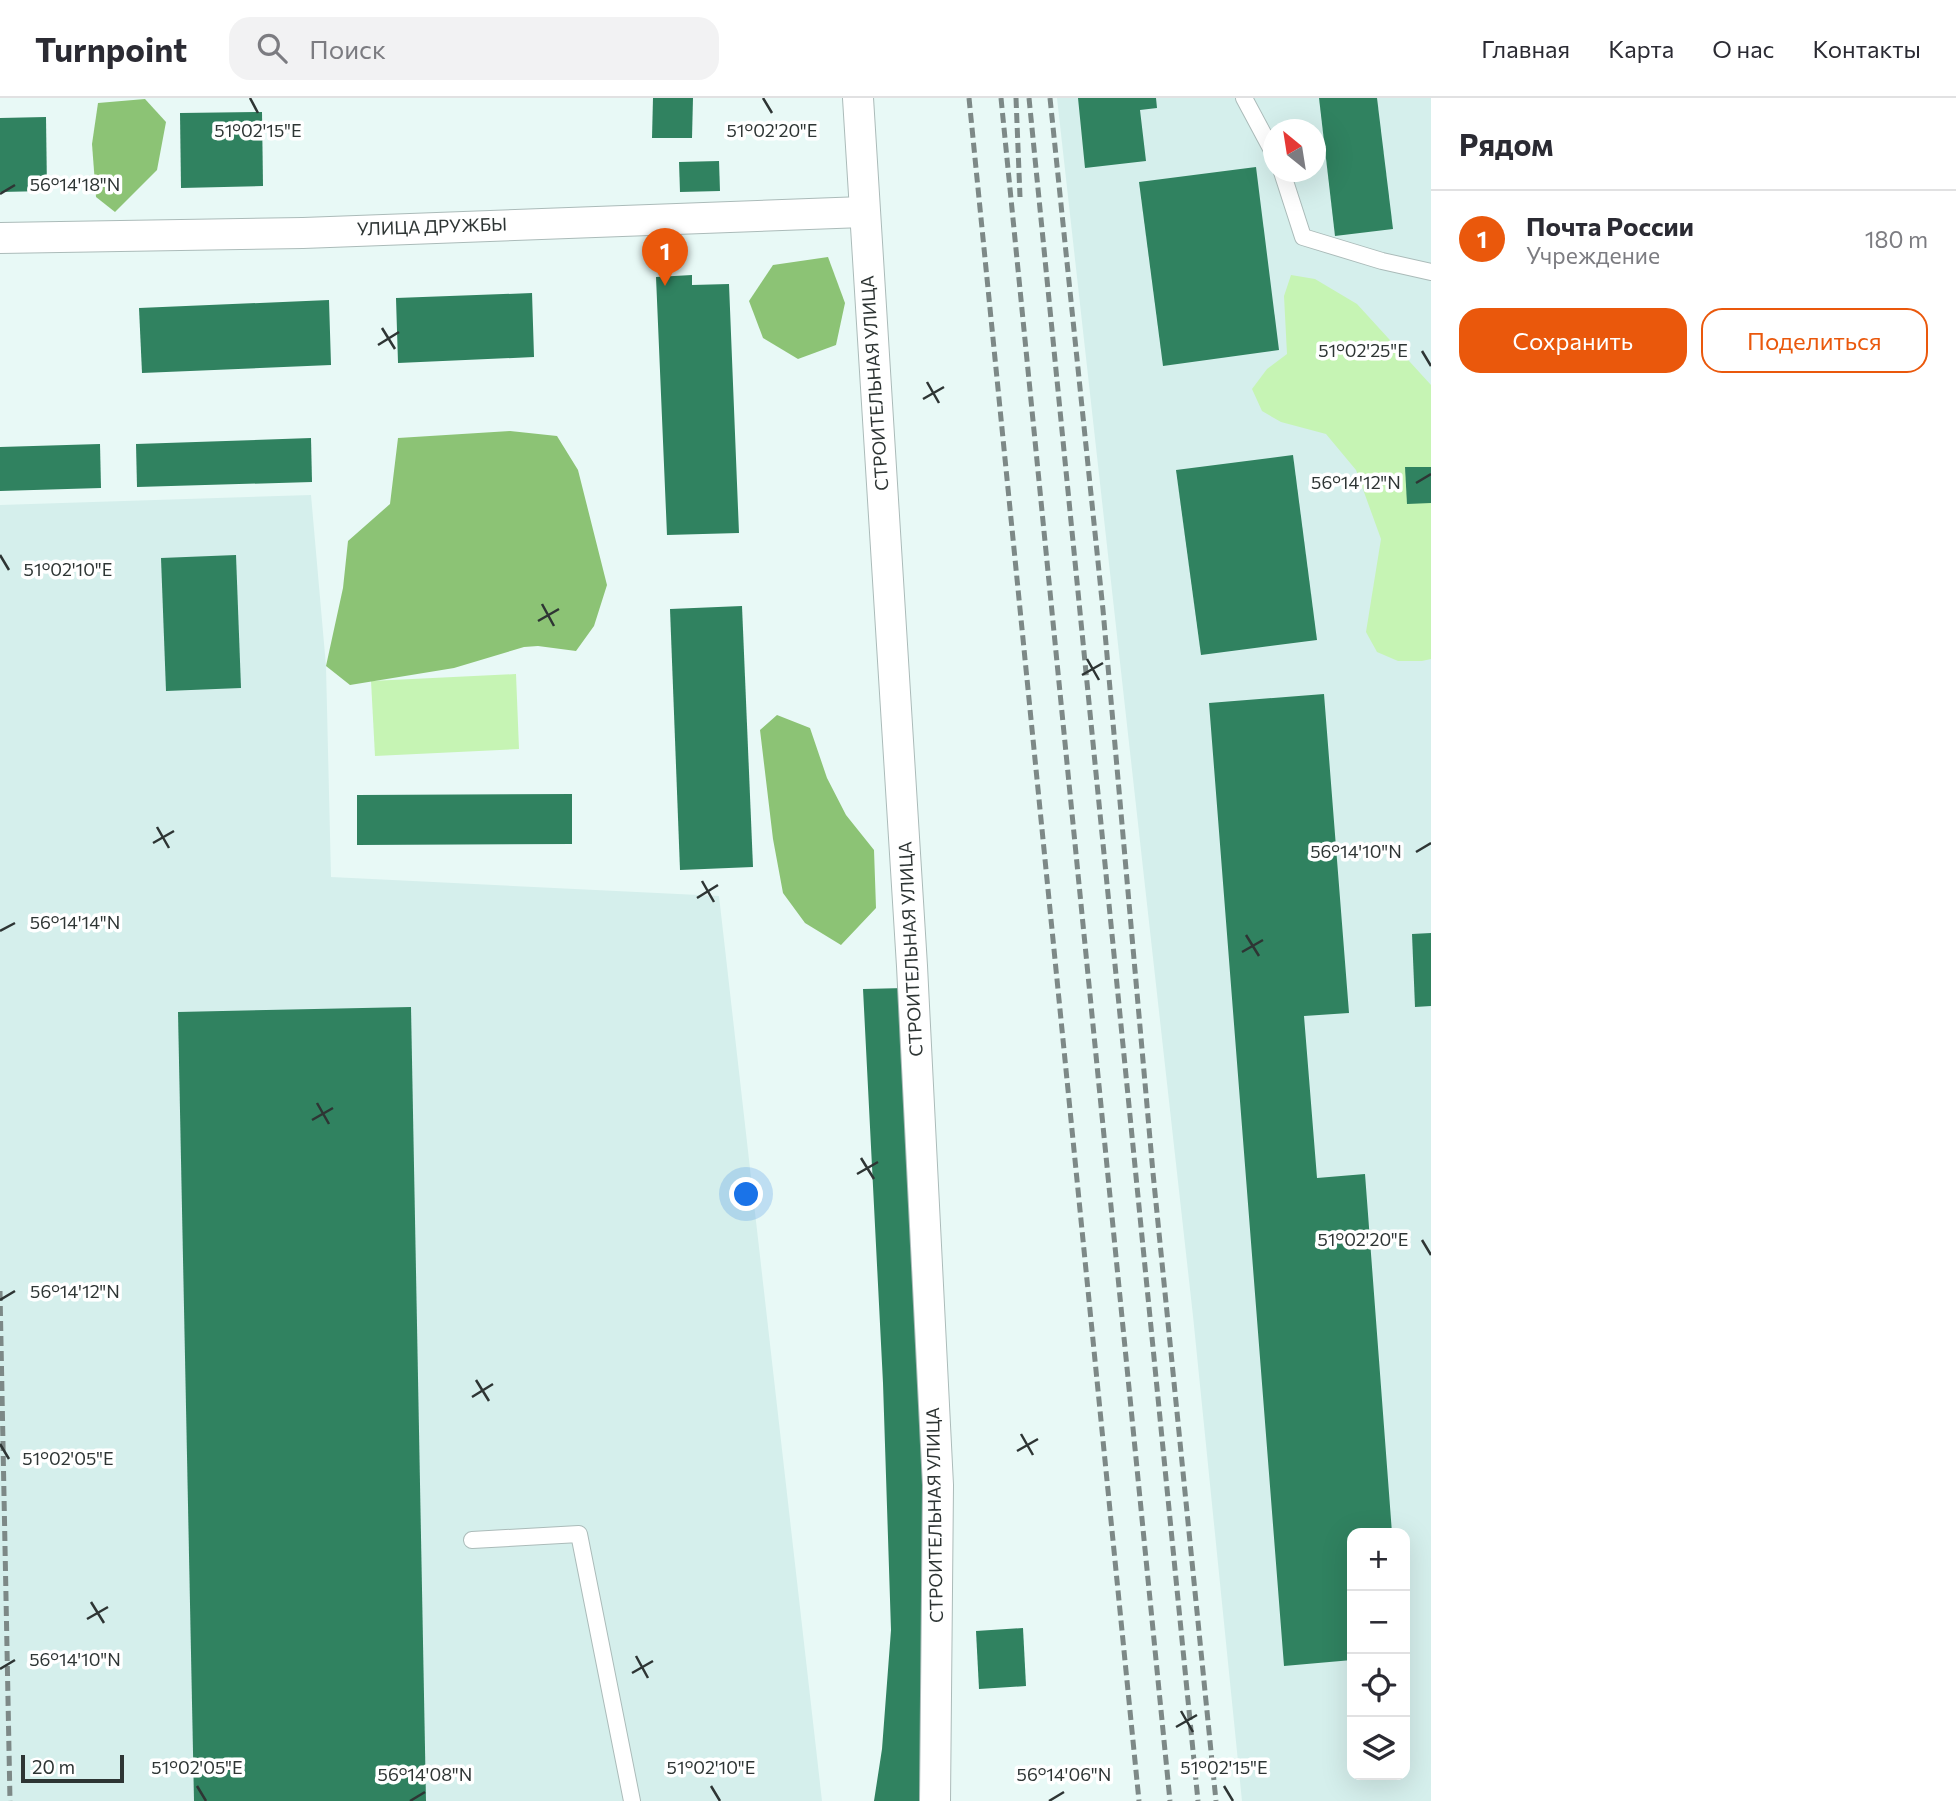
<!DOCTYPE html>
<html lang="ru">
<head>
<meta charset="utf-8">
<style>
	:root { --surface:#fff; --page:#f2f2f3; --text:#2b2b33; --muted:#7c7c81; --line:#e1e1e2; --accent:#ea580c }
	body { margin:0; font-family:Commissioner,sans-serif; background:var(--page); color:var(--text) }
	.controls { position:absolute; right:21px; bottom:21px; display:grid; overflow:hidden; border-radius:14px; box-shadow:0 7px 28px #0002 }
	.controls button { width:63px; height:63px; display:grid; place-items:center; padding:0; border:0; border-bottom:2px solid var(--line); background:var(--surface); color:var(--text); font:35px sans-serif }
	.compass { position:absolute; left:1263px; top:21px; width:63px; height:63px; border-radius:50%; background:var(--surface); box-shadow:0 7px 28px #0002; rotate:330deg }
	.scale { position:absolute; left:21px; bottom:18px; width:103px; box-sizing:border-box; padding-left:7px; border:4px solid #2e3534; border-top:0; font-size:19px; line-height:24px; white-space:nowrap; color:#2e3534; -webkit-text-stroke:5px #fff; paint-order:stroke }
	.you { position:absolute; left:747px; top:1097px; width:24px; height:24px; margin:-18px; border:5px solid #fff; border-radius:50%; background:#1a73e8; box-shadow:0 0 0 10px #1a73e833 }
	.badge { display:grid; place-items:center; width:46px; height:46px; border-radius:50%; background:var(--accent); color:#fff; font-size:23px; font-weight:700 }
	.pin { position:absolute; translate:-50% -58px; filter:drop-shadow(0 2px 4px #0008) }
	.pin::after { content:''; position:absolute; top:37px; width:24px; height:21px; background:inherit; clip-path:polygon(0 0,100% 0,50% 100%) }
	.list { margin:0; padding:0; list-style:none }
	h2 { display:flex; justify-content:space-between; align-items:center; height:91px; margin:0; padding:0 28px; font-size:30px }
	h2 small { font-size:23px; font-weight:400; color:var(--muted) }
	.list li { display:grid; grid-template-columns:46px 1fr auto; gap:21px; align-items:center; box-sizing:border-box; height:98px; padding:0 28px; border-top:2px solid var(--line) }
	.list b { display:block; font-size:26px; white-space:nowrap }
	.list p { margin:0; font-size:23px; white-space:nowrap; color:var(--muted) }
	.list em { font-size:23px; font-style:normal; color:var(--muted) }
	.actions { display:flex; gap:14px; padding:21px 28px }
	.actions a { flex:1; padding:16px 0; border:2px solid var(--accent); border-radius:21px; text-align:center; font-size:24px; color:var(--accent) }
	.actions .main { background:var(--accent); color:#fff }
	.icon { flex:none; width:38px; height:38px; fill:none; stroke:currentColor; stroke-width:2; stroke-linecap:round; stroke-linejoin:round }
	.map { position:relative; flex:none; width:1431px; height:1703px; overflow:hidden }
	header { display:flex; align-items:center; gap:42px; box-sizing:border-box; height:98px; padding:0 35px; background:var(--surface); border-bottom:2px solid var(--line) }
	header strong { font-size:33px }
	nav { display:flex; gap:38px; margin-inline-start:auto; font-size:24px }
	.search { width:490px; height:63px; background:var(--page); display:flex; align-items:center; gap:18px; box-sizing:border-box; padding:0 24px; border-radius:21px; color:var(--muted); font-size:26px }
	main { display:flex }
	aside { flex:1; background:var(--surface) }
	.map>svg:first-child { display:block }
	.built { fill:#d5efec; fill-rule:evenodd }
	.green { fill:#c6f4b4 }
	.forest { fill:#8cc375 }
	.building { fill:#308260 }
	.lines { fill:none; stroke-linecap:round; stroke-linejoin:round }
	.lane-casing { stroke:#abbbb9; stroke-width:18 }
	.street-casing { stroke:#abbbb9; stroke-width:32 }
	.lane { stroke:#fff; stroke-width:16 }
	.street { stroke:#fff; stroke-width:30 }
	.rail { stroke:#7d8987; stroke-width:5; stroke-dasharray:10 5; stroke-linecap:butt }
	.ticks { fill:none; stroke:#2e3534; stroke-width:2.5 }
	.labels { text-anchor:middle; stroke-width:7; stroke-linejoin:round; paint-order:stroke }
	.street-label { font-size:18px; fill:#2e3534; stroke:#fff }
	.ticks-label { font-size:18px; text-anchor:middle; fill:#2e3534; stroke:#fff; stroke-width:7; stroke-linejoin:round; paint-order:stroke }
</style>
</head>
<body>
<header>
<strong>Turnpoint</strong>
<div class="search"><svg class="icon" aria-label="search" viewBox="0 0 24 24"><circle cx="10" cy="10" r="6"/><path d="M15 15l6 6"/></svg>Поиск</div>
<nav><a>Главная</a><a>Карта</a><a>О нас</a><a>Контакты</a></nav>
</header>
<main>
<div class="map">
<svg width="1431" height="1703" viewBox="0 0 1431 1703">
	<rect width="100%" height="100%" fill="#e8f9f6"/>
	<g class="built">
		<path d="M 1057,0 L 1431,0 L 1431,1703 L 1242,1703 L 1193,1218 ZM 1274,32 L 1316,32 L 1316,74 L 1274,74 ZM 1352,1435 L 1405,1435 L 1405,1677 L 1352,1677 Z"/>
		<path d="M 311,397 L 326,568 L 331,779 L 719,798 L 822,1703 L 0,1703 L 0,407 Z"/>
	</g>
	<g class="green">
		<path d="M 1291,177 L 1315,181 L 1357,206 L 1431,287 L 1431,561 L 1422,563 L 1398,563 L 1377,554 L 1366,534 L 1381,441 L 1356,372 L 1326,336 L 1281,324 L 1262,313 L 1252,291 L 1267,271 L 1287,256 L 1284,198 Z"/>
		<path d="M 516,576 L 519,651 L 375,658 L 371,583 Z"/>
	</g>
	<g class="forest">
		<path d="M 145,1 L 166,24 L 157,72 L 115,114 L 96,99 L 92,46 L 98,5 Z"/>
		<path d="M 828,159 L 845,205 L 836,247 L 798,261 L 763,240 L 749,203 L 773,167 Z"/>
		<path d="M 510,333 L 557,338 L 578,372 L 607,487 L 594,528 L 576,553 L 538,548 L 524,549 L 454,570 L 350,587 L 326,568 L 343,490 L 348,443 L 390,406 L 398,340 Z"/>
		<path d="M 777,617 L 810,630 L 827,680 L 846,717 L 874,752 L 876,810 L 841,847 L 805,825 L 783,795 L 773,741 L 760,632 Z"/>
	</g>
	<g class="building">
		<path d="M 653,0 L 693,0 L 692,40 L 652,40 Z"/>
		<path d="M 1078,0 L 1156,0 L 1157,10 L 1140,12 L 1146,63 L 1085,70 Z"/>
		<path d="M 1319,0 L 1377,0 L 1393,131 L 1335,138 Z"/>
		<path d="M 262,14 L 263,88 L 181,90 L 180,15 Z"/>
		<path d="M 46,19 L 47,93 L 0,94 L 0,20 Z"/>
		<path d="M 719,63 L 720,93 L 680,94 L 679,64 Z"/>
		<path d="M 1256,69 L 1279,252 L 1163,268 L 1139,84 Z"/>
		<path d="M 692,177 L 692,187 L 729,186 L 739,435 L 667,437 L 656,179 Z"/>
		<path d="M 532,195 L 534,259 L 398,265 L 396,200 Z"/>
		<path d="M 329,202 L 331,267 L 142,275 L 139,210 Z"/>
		<path d="M 311,340 L 312,384 L 137,389 L 136,346 Z"/>
		<path d="M 100,346 L 101,390 L 0,393 L 0,349 Z"/>
		<path d="M 1293,357 L 1317,542 L 1201,557 L 1176,372 Z"/>
		<path d="M 1405,369 L 1431,369 L 1431,405 L 1407,406 Z"/>
		<path d="M 236,457 L 241,590 L 166,593 L 161,460 Z"/>
		<path d="M 742,508 L 753,769 L 680,772 L 670,511 Z"/>
		<path d="M 1324,596 L 1349,915 L 1304,918 L 1317,1080 L 1365,1076 L 1392,1435 L 1352,1435 L 1352,1562 L 1284,1568 L 1209,605 Z"/>
		<path d="M 572,696 L 572,746 L 357,747 L 357,697 Z"/>
		<path d="M 1431,835 L 1431,908 L 1415,909 L 1412,836 Z"/>
		<path d="M 905,890 L 931,1595 L 923,1703 L 874,1703 L 882,1651 L 891,1532 L 883,1285 L 863,891 Z"/>
		<path d="M 411,909 L 426,1703 L 194,1703 L 178,914 Z"/>
		<path d="M 1023,1530 L 1026,1588 L 979,1591 L 976,1533 Z"/>
	</g>
	<g class="lines">
		<defs>
			<g id="lane">
				<path d="M 1244,0 L 1274,56"/>
				<path d="M 1282,74 L 1303,139 L 1382,163 L 1431,174"/>
				<path d="M 472,1442 L 579,1436 L 632,1703"/>
			</g>
			<g id="street">
				<path d="M 858,0 L 912,868 L 938,1387 L 935,1703"/>
				<path d="M 0,140 L 303,135 L 863,114"/>
			</g>
		</defs>
		<use href="#lane" class="lane-casing"/>
		<use href="#street" class="street-casing"/>
		<use href="#lane" class="lane"/>
		<use href="#street" class="street"/>
		<g class="rail">
			<path d="M 969,0 L 1139,1703"/>
			<path d="M 1001,0 L 1170,1703"/>
			<path d="M 1016,0 L 1020,99"/>
			<path d="M 1029,0 L 1198,1703"/>
			<path d="M 1050,0 L 1103,512 L 1153,1075 L 1216,1703"/>
			<path d="M 0,1193 L 10,1703"/>
		</g>
	</g>
	<path class="ticks" d="M 250,0 L 258,15M 763,0 L 772,15M 0,96 L 15,87M 382,230 L 395,251M 378,247 L 399,234M 1422,253 L 1431,268M 927,284 L 939,305M 923,301 L 944,289M 1416,385 L 1431,376M 0,457 L 9,472M 542,506 L 554,528M 538,523 L 559,511M 1087,561 L 1099,582M 1082,577 L 1103,565M 157,729 L 169,750M 153,745 L 174,733M 1416,754 L 1431,745M 702,783 L 714,804M 697,800 L 718,787M 0,833 L 15,825M 1246,837 L 1259,858M 1242,854 L 1263,842M 317,1005 L 329,1026M 312,1022 L 333,1010M 861,1060 L 874,1081M 857,1076 L 878,1064M 1422,1142 L 1431,1157M 0,1202 L 15,1193M 476,1282 L 489,1303M 472,1299 L 493,1286M 1021,1336 L 1033,1357M 0,1346 L 9,1361M 1017,1353 L 1038,1341M 91,1504 L 104,1525M 87,1521 L 108,1509M 636,1558 L 648,1580M 0,1571 L 15,1562M 632,1575 L 653,1563M 1181,1613 L 1193,1634M 1176,1629 L 1197,1617M 197,1688 L 206,1703M 711,1688 L 720,1703M 1224,1688 L 1233,1703M 410,1703 L 425,1694M 1049,1703 L 1064,1694"/>
	<g class="labels">
		<g class="street-label">
			<text transform="translate(432 129) rotate(-2)" y="6">УЛИЦА ДРУЖБЫ</text>
			<text transform="translate(875 285) rotate(-94)" y="6">СТРОИТЕЛЬНАЯ УЛИЦА</text>
			<text transform="translate(911 851) rotate(-93)" y="6">СТРОИТЕЛЬНАЯ УЛИЦА</text>
			<text transform="translate(935 1417) rotate(-91)" y="6">СТРОИТЕЛЬНАЯ УЛИЦА</text>
		</g>
	</g>
	<g class="ticks-label">
		<text x="258" y="39">51°02'15"E</text>
		<text x="772" y="39">51°02'20"E</text>
		<text x="75" y="93">56°14'18"N</text>
		<text x="1363" y="259">51°02'25"E</text>
		<text x="1356" y="391">56°14'12"N</text>
		<text x="68" y="478">51°02'10"E</text>
		<text x="1356" y="760">56°14'10"N</text>
		<text x="75" y="831">56°14'14"N</text>
		<text x="1363" y="1148">51°02'20"E</text>
		<text x="75" y="1200">56°14'12"N</text>
		<text x="68" y="1367">51°02'05"E</text>
		<text x="75" y="1568">56°14'10"N</text>
		<text x="197" y="1676">51°02'05"E</text>
		<text x="711" y="1676">51°02'10"E</text>
		<text x="1224" y="1676">51°02'15"E</text>
		<text x="425" y="1683">56°14'08"N</text>
		<text x="1064" y="1683">56°14'06"N</text>
	</g>
</svg>
<div class="controls">
<button>+</button>
<button>−</button>
<button><svg class="icon" aria-label="locate" viewBox="0 0 24 24"><circle cx="12" cy="12" r="6"/><path d="M12 2v4M12 18v4M2 12h4M18 12h4"/></svg></button>
<button><svg class="icon" aria-label="layers" viewBox="0 0 24 24"><path d="M12 4l9 5-9 5-9-5zM3 14l9 5 9-5"/></svg></button>
</div>
<svg class="compass" viewBox="-18 -18 36 36"><path d="M0-13l5 13h-10z" fill="#e53935"/><path d="M0 13l5-13h-10z" fill="#7c7c81"/></svg>
<div class="scale">20 m</div>
<div class="you"></div>
<div class="pin badge" style="left:665px;top:188px">1</div>
</div>
<aside>
<h2>Рядом<small></small></h2>
<ul class="list">
<li><span class="badge">1</span><div><b>Почта России</b><p>Учреждение</p></div><em>180 m</em></li>
</ul>
<div class="actions"><a class="main">Сохранить</a><a>Поделиться</a></div>
</aside>
</main>
</body>
</html>
